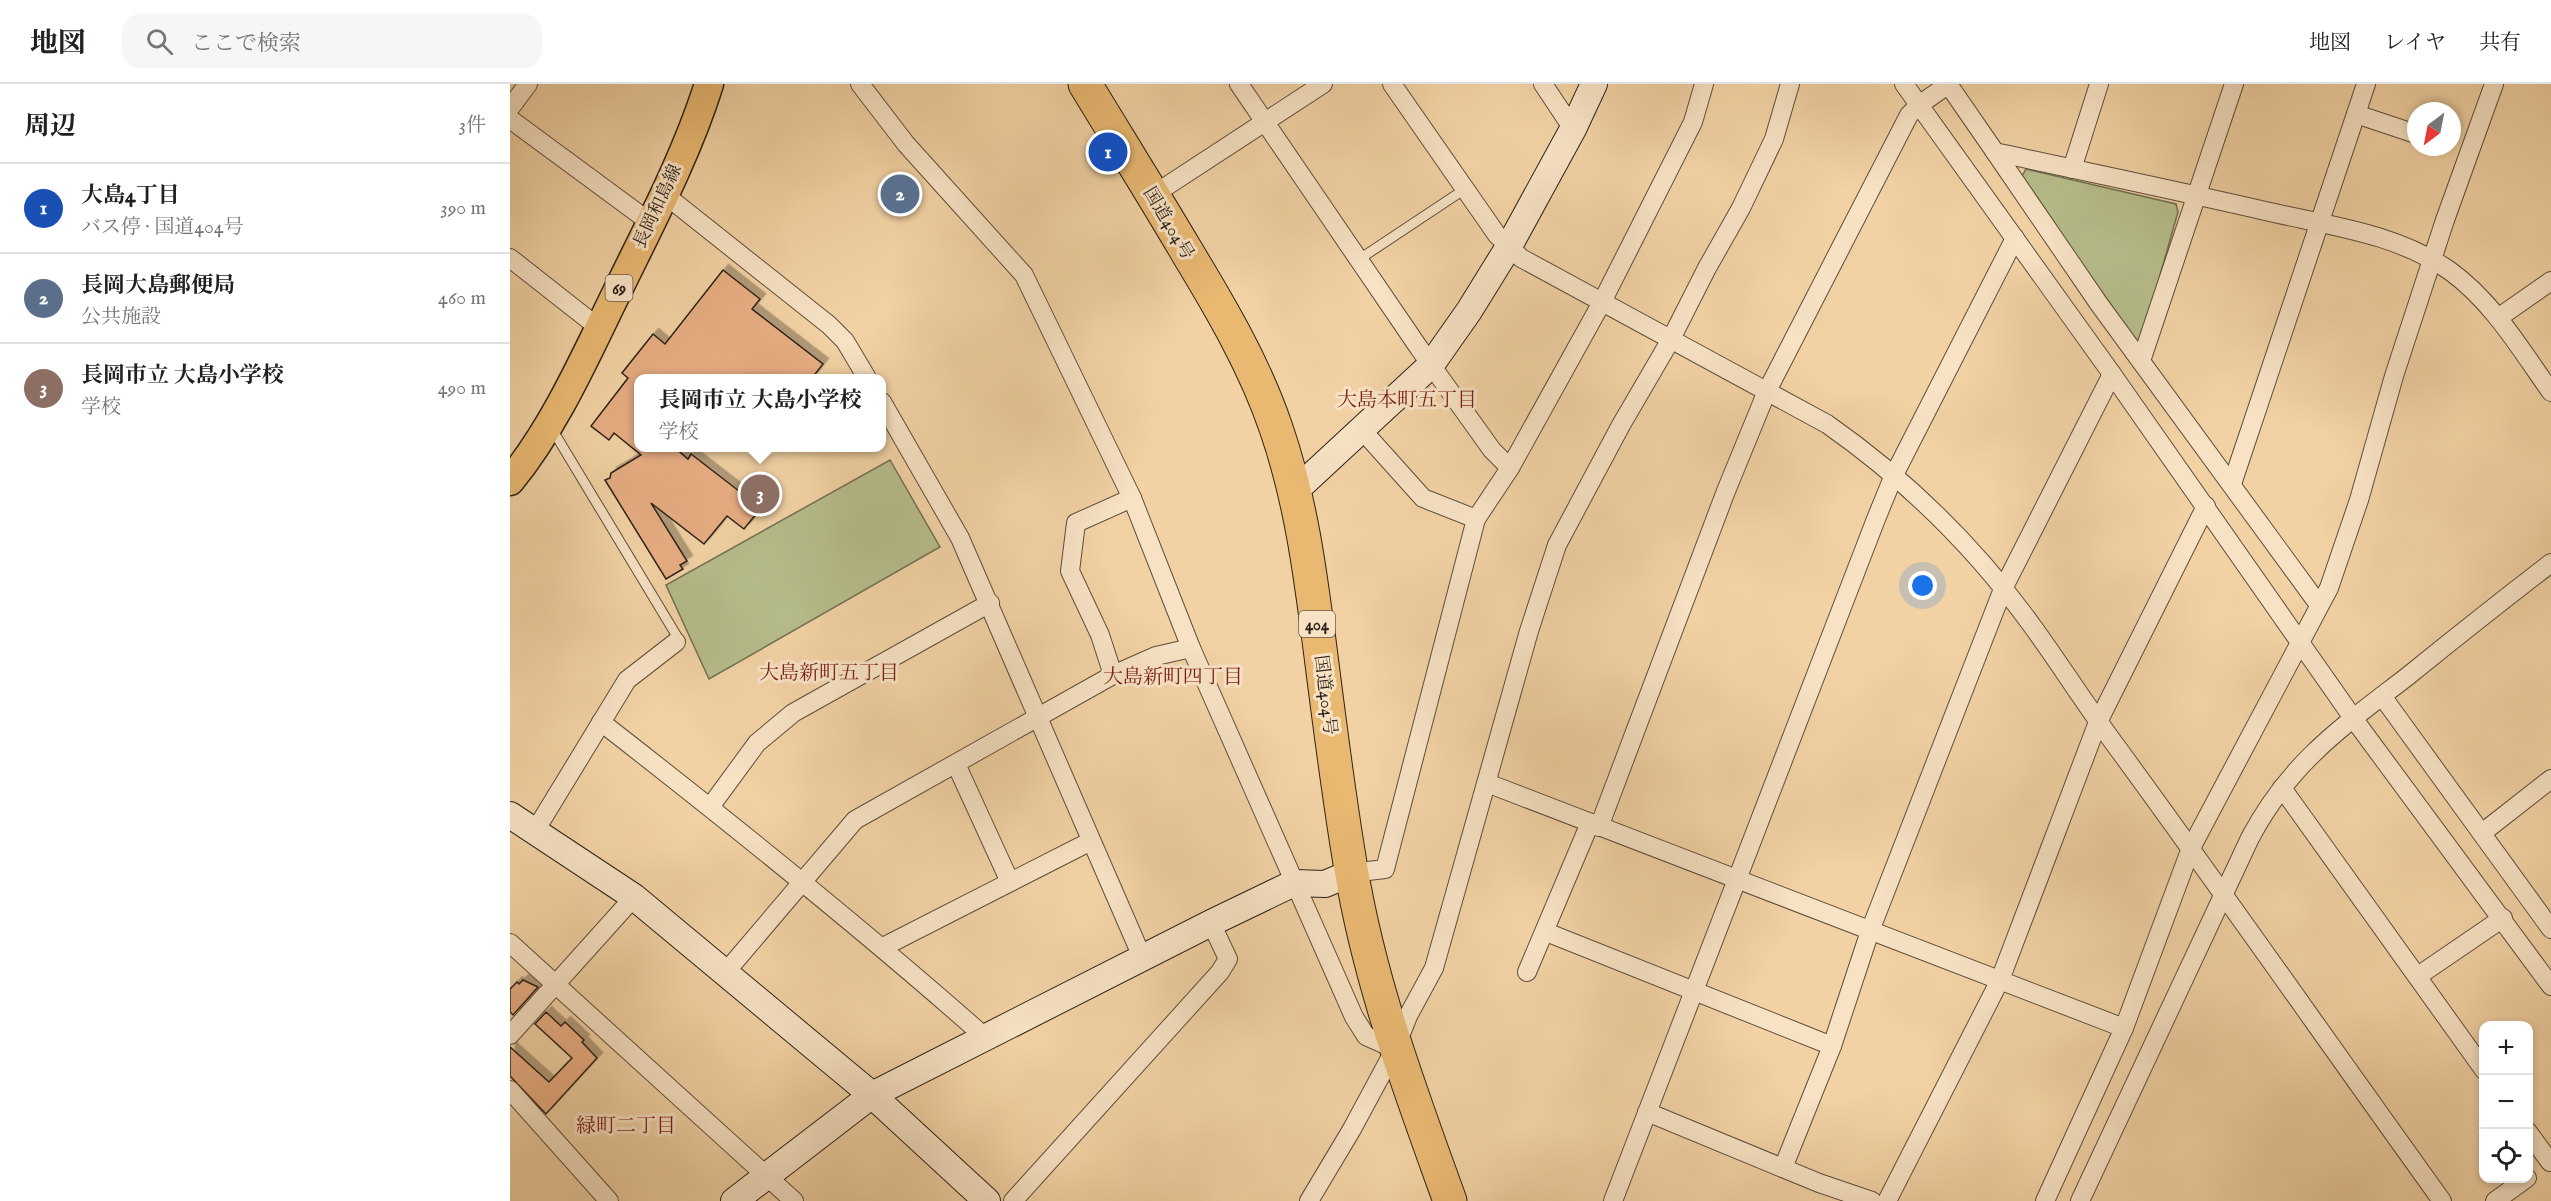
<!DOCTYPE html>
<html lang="ja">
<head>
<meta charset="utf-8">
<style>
	:root { --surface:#fff; --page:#f6f6f6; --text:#202124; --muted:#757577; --line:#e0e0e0; --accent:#b45309 }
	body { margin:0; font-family:"IM FELL English","Noto Serif JP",serif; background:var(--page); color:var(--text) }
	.controls { position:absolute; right:18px; bottom:18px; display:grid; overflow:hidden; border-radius:12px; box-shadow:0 3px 9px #0003 }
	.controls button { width:54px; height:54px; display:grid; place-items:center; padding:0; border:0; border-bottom:2px solid var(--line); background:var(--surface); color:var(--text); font:30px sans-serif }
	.compass { position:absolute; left:1897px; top:18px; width:54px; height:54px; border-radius:50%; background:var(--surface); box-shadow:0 3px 9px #0003; rotate:212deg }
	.you { position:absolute; left:1413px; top:502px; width:21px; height:21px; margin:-15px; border:4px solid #fff; border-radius:50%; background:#1a73e8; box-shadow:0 0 0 9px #1a73e833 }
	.badge { display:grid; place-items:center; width:39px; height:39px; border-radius:50%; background:var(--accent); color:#fff; font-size:20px; font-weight:700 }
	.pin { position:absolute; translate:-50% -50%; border:3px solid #fff; box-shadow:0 2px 6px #0006 }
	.popup { position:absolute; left:124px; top:290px; width:252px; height:78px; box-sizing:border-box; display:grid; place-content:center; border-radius:12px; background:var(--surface); filter:drop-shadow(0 2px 4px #0005); font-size:20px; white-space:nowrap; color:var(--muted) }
	.popup b { font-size:22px; color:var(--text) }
	.popup::after { content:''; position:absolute; left:50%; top:100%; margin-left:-12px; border:12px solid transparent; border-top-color:var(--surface) }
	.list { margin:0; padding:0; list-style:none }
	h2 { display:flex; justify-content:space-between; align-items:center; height:78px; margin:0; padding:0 24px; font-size:26px }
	h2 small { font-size:20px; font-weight:400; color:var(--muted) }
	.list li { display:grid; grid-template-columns:39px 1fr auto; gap:18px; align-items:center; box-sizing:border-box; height:90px; padding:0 24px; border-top:2px solid var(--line) }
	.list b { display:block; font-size:22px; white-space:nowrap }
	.list p { margin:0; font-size:20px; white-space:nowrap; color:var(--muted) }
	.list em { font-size:20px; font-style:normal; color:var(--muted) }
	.icon { flex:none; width:33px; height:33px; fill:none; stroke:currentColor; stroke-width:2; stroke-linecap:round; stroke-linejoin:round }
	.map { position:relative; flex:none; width:2041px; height:1117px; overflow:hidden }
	header { display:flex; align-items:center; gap:36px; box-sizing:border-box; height:84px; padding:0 30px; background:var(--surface); border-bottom:2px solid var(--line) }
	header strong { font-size:28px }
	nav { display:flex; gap:33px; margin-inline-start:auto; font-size:21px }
	.search { width:420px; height:54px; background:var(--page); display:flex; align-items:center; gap:15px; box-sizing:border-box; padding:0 21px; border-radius:18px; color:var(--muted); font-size:22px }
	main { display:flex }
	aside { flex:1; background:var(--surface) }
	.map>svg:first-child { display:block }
	.green { fill:#b6bd8a; stroke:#717051; stroke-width:1.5 }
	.building { fill:#e8ae84; stroke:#2c2218; stroke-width:1.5; filter:url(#shadow) }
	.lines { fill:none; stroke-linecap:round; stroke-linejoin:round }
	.lane-casing { stroke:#5e4e3b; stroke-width:11 }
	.street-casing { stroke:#5e4e3b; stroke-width:20 }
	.secondary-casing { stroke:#2c2218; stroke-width:28 }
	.primary-casing { stroke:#2c2218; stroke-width:31 }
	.highway-casing { stroke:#2c2218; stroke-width:35 }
	.lane { stroke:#f7e2c4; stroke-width:9 }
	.street { stroke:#f7e2c4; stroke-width:18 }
	.secondary { stroke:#f7e2c4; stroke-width:26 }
	.primary { stroke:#e9b972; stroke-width:28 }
	.highway { stroke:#e9b972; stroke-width:33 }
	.labels { text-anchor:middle; stroke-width:6; stroke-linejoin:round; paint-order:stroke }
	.shield { fill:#f7e2c4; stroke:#695c4c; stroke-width:1.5 }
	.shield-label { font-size:16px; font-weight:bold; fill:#2c2218 }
	.street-label { font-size:18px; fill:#2c2218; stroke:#f7e2c4 }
	.neighbourhood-label { font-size:20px; fill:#7a1f14; stroke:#f7e2c4 }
</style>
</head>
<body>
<header>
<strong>地図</strong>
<div class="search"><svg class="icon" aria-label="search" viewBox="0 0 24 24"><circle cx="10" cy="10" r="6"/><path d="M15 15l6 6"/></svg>ここで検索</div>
<nav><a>地図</a><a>レイヤ</a><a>共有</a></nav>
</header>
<main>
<aside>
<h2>周辺<small>3件</small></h2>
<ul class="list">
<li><span class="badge" style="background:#1a4fb4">1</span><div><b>大島4丁目</b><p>バス停 · 国道404号</p></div><em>390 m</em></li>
<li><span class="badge" style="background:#5c6f8a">2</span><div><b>長岡大島郵便局</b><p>公共施設</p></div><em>460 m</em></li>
<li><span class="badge" style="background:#8d6e63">3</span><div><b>長岡市立 大島小学校</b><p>学校</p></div><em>490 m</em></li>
</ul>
</aside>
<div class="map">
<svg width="2041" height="1117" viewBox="0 0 2041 1117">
	<defs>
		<filter id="shadow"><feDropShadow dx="5.5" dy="-5.5" stdDeviation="0" flood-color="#0004"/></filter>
	</defs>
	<rect width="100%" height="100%" fill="#f2d2a5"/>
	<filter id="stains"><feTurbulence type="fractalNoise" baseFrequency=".00333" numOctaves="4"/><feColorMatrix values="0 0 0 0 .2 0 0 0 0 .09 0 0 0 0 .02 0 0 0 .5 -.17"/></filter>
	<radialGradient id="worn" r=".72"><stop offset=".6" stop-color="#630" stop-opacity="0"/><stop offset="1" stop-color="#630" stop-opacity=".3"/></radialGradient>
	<g class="green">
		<path d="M 1516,85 L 1666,120 L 1668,128 L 1630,262 L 1511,94 Z"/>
		<path d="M 380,376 L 430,463 L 199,595 L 156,501 Z"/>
	</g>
	<g class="building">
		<path d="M 213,186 L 250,215 L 242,225 L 313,280 L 302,294 L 129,294 L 129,363 L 164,363 L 178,375 L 181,370 L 251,424 L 234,445 L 217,432 L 194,460 L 141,419 L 177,477 L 170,481 L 173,485 L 156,495 L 95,396 L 100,394 L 101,389 L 131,371 L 104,349 L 99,356 L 81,342 L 118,294 L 112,289 L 143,250 L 155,260 Z"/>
		<path d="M 13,896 L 28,903 L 3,931 L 0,928 L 0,905 L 7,898 L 9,900 Z"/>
		<path d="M 36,928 L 51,942 L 55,938 L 74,956 L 72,958 L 87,974 L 36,1030 L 0,992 L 0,963 L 39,998 L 62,974 L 25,940 Z"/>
	</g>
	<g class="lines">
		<defs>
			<g id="lane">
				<path d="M 848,176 L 955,105"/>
				<path d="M 42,345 L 168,554 L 166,558"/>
			</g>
			<g id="street">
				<path d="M 350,0 L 396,60 L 514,191 L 622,414 L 681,564 L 844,933 L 856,952 L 885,965"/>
				<path d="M 729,0 L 909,264 L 982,366 L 1000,384"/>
				<path d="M 882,0 L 987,151 L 1011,174 L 1317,340 C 1397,396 1466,464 1523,543 C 1552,583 1579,626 1609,666 C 1718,815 1824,967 1932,1117"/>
				<path d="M 1033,0 L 1063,45"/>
				<path d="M 1394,0 L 1602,290 L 1843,634 L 2041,902"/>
				<path d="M 1438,0 L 1485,68 C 1577,88 1669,107 1760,128 C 1821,142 1888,150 1940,187 C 1983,218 2011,266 2041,308"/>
				<path d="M 0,24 L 18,0"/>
				<path d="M 1846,30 L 1906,50"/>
				<path d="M 0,35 L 141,139"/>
				<path d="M 1485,68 L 1589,220 L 1809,521"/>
				<path d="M 1562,85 L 1589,0"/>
				<path d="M 154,110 L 319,241 L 335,257 L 357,294"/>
				<path d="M 643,111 L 813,0"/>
				<path d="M 0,174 L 89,244"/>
				<path d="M 1988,234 L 2041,197"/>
				<path d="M 1631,277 L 1724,0"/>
				<path d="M 372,318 L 450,454 L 632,873"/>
				<path d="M 852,346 L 913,414 L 966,435"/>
				<path d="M 1722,400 L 1856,0"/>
				<path d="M 603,591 L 590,551 L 560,487 L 566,439 L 622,414"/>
				<path d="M 1872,612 L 2041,845"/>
				<path d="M 91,638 C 222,740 352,844 476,954"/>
				<path d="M 446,680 L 500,798"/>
				<path d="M 977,699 L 1614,944"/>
				<path d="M 1772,704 L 1974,986"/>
				<path d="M 200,723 L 247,659 L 283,629 L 480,519"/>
				<path d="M 1089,743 L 1216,407 L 1257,307 L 1399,31 L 1409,21 L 1439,0"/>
				<path d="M 25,747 L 117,596 L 166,558"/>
				<path d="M 1972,749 L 2041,695"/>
				<path d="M 841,789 L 875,785 L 966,435 L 1000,384 L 1092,218 L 1183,38 L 1194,0"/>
				<path d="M 1036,848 L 1322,962"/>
				<path d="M 0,859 L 284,1117"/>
				<path d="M 373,863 L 581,757"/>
				<path d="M 1017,888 L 1080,739"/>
				<path d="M 215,889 L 345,736 L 603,591 L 646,572 L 681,564"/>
				<path d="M 1908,892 L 1993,834"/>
				<path d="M 0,951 L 124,813"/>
				<path d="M 0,1006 L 99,1117"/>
				<path d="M 1137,1028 L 1309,1099 L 1362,1117"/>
				<path d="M 2018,1048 L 2040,1078"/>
				<path d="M 1273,1084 L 1322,962 L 1360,847 L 1493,505 L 1602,290"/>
				<path d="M 503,1117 L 710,888 L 718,875 L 701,839"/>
				<path d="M 799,1117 L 842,1045 L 885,965 L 898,932 L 924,884 L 1019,547 L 1047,461 L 1111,341 L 1160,257 L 1197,184 L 1231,124 L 1264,55 L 1280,0"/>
				<path d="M 1103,1117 L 1366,435 L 1384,391 L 1505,154"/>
				<path d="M 1377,1117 L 1490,896 L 1588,638 L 1696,422"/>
				<path d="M 1535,1117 L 1614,944 L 1681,764 L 1819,504 L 1849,416 L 1884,292 L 1935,136 L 1984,0"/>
				<path d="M 1570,1117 L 1740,754 C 1780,678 1832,643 1898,592 C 1945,554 1993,516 2041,479"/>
				<path d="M 1985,1117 L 2017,1094"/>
			</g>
			<g id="secondary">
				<path d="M 785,407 L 921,281 L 959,227 L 998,164 L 1063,45 L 1084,0"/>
				<path d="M 0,731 L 124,813 L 362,1011 L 477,1117"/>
				<path d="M 224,1117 L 362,1011 L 701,839 L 784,799 L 815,800 L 841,789"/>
			</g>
			<path id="primary" d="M 0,397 C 45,342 75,273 106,210 C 139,142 176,73 199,0"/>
			<path id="highway" d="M 575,0 C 609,56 644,112 677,168 C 711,224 745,282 766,344 C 792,419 801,495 811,572 C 820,643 829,715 841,785 C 860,900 901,1009 940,1117"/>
		</defs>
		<use href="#lane" class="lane-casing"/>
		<use href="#street" class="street-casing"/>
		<use href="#secondary" class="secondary-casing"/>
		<use href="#primary" class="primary-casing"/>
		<use href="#highway" class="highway-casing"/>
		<use href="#lane" class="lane"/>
		<use href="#street" class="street"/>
		<use href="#secondary" class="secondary"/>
		<use href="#primary" class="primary"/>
		<use href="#highway" class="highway"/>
	</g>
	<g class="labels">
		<g class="shield">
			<rect x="95.5" y="191" width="27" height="26" rx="4.5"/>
			<rect x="789" y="527" width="36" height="26" rx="4.5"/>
		</g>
		<g class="shield-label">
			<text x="109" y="210">69</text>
			<text x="807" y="546">404</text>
		</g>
		<g class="street-label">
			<text transform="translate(147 122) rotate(-65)" y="6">長岡和島線</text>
			<text transform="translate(659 139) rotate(59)" y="6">国道404号</text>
			<text transform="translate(816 611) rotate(83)" y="6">国道404号</text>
		</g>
		<g class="neighbourhood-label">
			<text x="897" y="322">大島本町五丁目</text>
			<text x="319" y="595">大島新町五丁目</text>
			<text x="663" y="599">大島新町四丁目</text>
			<text x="116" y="1048">緑町二丁目</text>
		</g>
	</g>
	<rect width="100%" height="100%" filter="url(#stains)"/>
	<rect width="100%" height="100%" fill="url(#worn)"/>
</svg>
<div class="controls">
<button>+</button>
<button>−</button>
<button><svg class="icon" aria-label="locate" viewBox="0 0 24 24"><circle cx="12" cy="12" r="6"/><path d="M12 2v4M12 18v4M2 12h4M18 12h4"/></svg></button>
</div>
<svg class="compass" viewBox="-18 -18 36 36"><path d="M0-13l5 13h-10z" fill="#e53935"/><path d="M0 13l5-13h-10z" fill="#757577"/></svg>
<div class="you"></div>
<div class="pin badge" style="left:598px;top:68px;background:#1a4fb4">1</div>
<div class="pin badge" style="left:390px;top:110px;background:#5c6f8a">2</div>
<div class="pin badge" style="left:250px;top:410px;background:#8d6e63">3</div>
<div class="popup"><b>長岡市立 大島小学校</b>学校</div>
</div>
</main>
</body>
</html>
